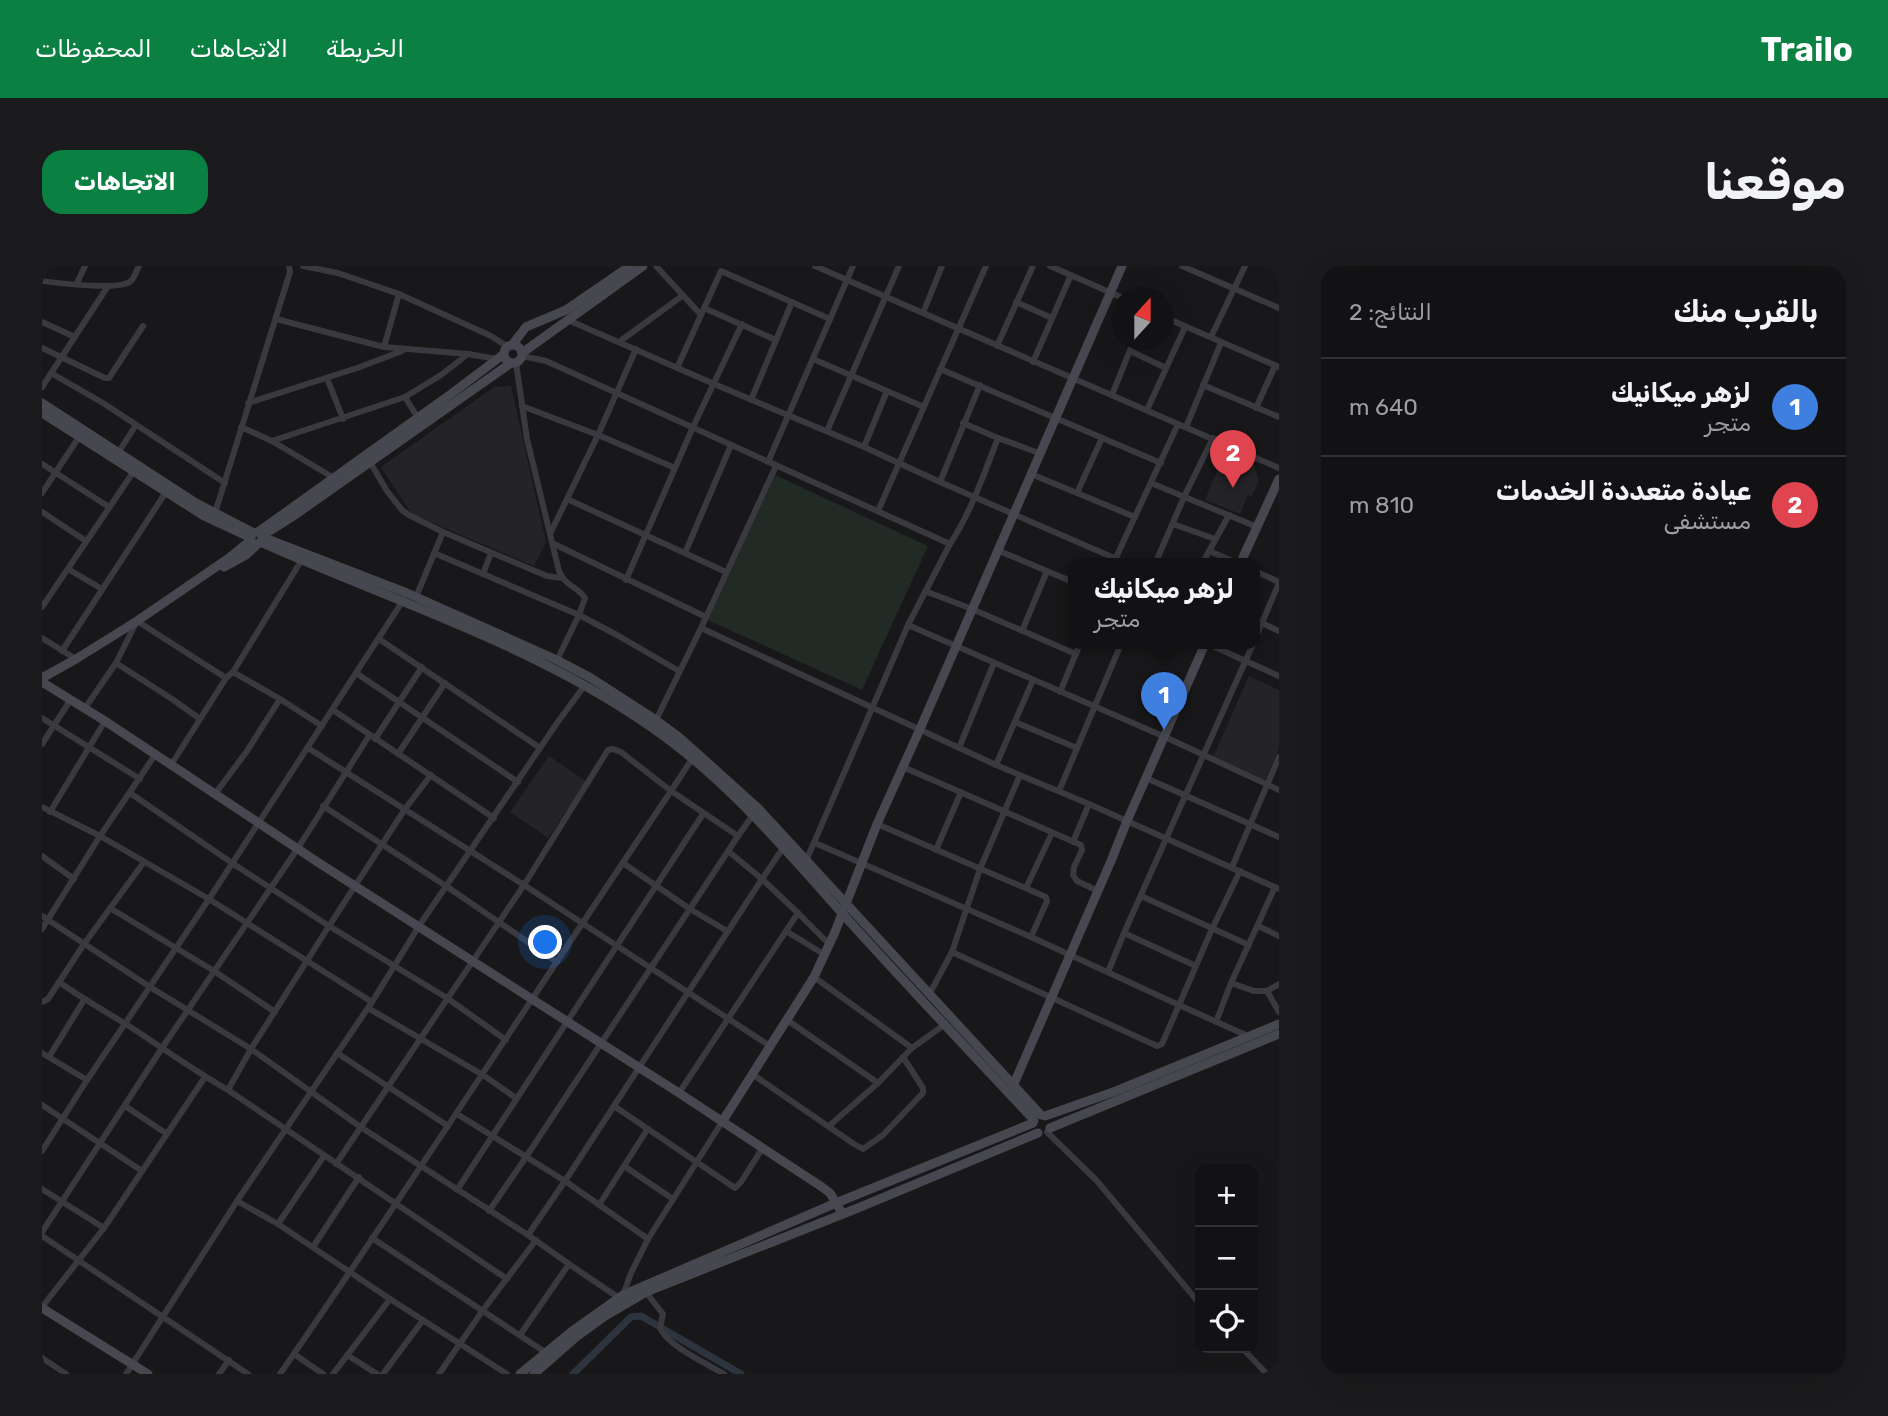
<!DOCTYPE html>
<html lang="ar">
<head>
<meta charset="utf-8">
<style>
	:root { --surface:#121214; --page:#1b1b1d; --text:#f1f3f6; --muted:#9c9ea0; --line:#313234; --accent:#0b8043 }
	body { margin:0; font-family:Rubik,Vazirmatn,sans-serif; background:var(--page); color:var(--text); direction:rtl }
	.controls { position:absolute; right:21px; bottom:21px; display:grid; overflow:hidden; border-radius:14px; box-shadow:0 7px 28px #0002 }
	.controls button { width:63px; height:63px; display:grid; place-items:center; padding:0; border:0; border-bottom:2px solid var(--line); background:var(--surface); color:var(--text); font:35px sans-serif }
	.compass { position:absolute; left:1069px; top:21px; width:63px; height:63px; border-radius:50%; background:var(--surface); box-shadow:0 7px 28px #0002; rotate:21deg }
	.you { position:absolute; left:504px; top:677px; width:24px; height:24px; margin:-18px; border:5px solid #fff; border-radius:50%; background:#1a73e8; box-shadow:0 0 0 10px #1a73e833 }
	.badge { display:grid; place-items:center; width:46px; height:46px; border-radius:50%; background:var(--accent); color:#fff; font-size:23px; font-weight:700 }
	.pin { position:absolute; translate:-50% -58px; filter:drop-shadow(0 2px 4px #0008) }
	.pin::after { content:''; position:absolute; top:37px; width:24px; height:21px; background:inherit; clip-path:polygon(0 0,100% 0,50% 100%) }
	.popup { position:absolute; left:1026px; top:292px; width:192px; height:91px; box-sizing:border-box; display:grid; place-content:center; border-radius:14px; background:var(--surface); filter:drop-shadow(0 2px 5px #0005); font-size:23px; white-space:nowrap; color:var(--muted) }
	.popup b { font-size:26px; color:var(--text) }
	.popup::after { content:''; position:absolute; left:50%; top:100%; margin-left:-14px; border:14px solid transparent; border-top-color:var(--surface) }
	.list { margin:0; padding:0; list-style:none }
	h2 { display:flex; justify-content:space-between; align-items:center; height:91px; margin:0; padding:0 28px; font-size:30px }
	h2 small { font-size:23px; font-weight:400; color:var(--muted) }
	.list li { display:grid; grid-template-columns:46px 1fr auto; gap:21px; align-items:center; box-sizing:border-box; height:98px; padding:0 28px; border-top:2px solid var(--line) }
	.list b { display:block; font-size:26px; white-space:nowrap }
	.list p { margin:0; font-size:23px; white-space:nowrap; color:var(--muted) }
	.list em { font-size:23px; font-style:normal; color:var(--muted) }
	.icon { flex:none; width:38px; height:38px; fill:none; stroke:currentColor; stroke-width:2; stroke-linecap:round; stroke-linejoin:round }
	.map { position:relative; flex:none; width:1237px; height:1108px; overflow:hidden; direction:ltr; border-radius:21px }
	header { display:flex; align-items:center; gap:42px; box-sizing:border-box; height:98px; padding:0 35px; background:var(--accent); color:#fff }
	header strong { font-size:33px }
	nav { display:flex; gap:38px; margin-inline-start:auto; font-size:24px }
	.intro { display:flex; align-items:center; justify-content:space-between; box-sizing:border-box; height:168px; padding:0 42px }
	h1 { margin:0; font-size:49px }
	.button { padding:18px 32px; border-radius:21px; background:var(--accent); color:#fff; font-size:24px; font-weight:700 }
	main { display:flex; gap:42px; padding:0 42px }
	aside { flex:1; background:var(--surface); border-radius:21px; box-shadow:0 7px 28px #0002 }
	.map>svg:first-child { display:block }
	.built { fill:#242327 }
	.green { fill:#212a24 }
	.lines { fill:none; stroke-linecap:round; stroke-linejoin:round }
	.canal { stroke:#2d343e; stroke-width:7 }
	.street { stroke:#39393f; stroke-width:6 }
	.secondary { stroke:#47474f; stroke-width:9 }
</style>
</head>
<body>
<header>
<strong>Trailo</strong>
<nav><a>الخريطة</a><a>الاتجاهات</a><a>المحفوظات</a></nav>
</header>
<div class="intro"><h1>موقعنا</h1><a class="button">الاتجاهات</a></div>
<main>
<aside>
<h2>بالقرب منك<small>النتائج: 2</small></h2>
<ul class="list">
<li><span class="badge" style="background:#3f7fe0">1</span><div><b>لزهر ميكانيك</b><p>متجر</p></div><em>640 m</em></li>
<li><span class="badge" style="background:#e0444e">2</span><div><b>عيادة متعددة الخدمات</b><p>مستشفى</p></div><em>810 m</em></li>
</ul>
</aside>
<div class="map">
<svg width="1237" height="1108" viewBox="0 0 1237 1108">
	<rect width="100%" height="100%" fill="#18181a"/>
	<g class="built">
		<path d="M 469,120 L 504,276 L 492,300 L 370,248 L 339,201 L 452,121 Z"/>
		<path d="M 1183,185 L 1211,197 L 1217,215 L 1210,230 L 1206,229 L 1198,248 L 1163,234 Z"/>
		<path d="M 1207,410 L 1237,424 L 1237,483 L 1223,514 L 1171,491 Z"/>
		<path d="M 507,490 L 544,515 L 506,572 L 468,546 Z"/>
	</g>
	<path class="green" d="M 733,209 L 886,280 L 820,424 L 666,354 Z"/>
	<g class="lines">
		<path class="canal" d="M 531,1108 L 589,1051 L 599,1050 L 699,1108"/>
		<g class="street">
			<path d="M 261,0 L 296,7 L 357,28 L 449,70 L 466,81"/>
			<path d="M 614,0 L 659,49"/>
			<path d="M 773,0 L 1237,202"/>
			<path d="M 1008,0 L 1081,32"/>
			<path d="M 1140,0 L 1237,42"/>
			<path d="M 0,15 C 16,17 78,25 89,15 C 93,11 94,5 97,0"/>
			<path d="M 35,17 L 43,0"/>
			<path d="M 974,36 L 1010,52"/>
			<path d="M 662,42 L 734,74"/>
			<path d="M 881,47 L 900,0"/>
			<path d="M 1122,51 L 1237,101"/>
			<path d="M 234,53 L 342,81 L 426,88 L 455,93"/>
			<path d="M 526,54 L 672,118 L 822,181 L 898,216 L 1086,298"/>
			<path d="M 0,56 L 33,71"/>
			<path d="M 1169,71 L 1203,0"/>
			<path d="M 577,76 L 640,30"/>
			<path d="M 955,80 L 991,0"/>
			<path d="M 342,81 L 357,28"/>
			<path d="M 0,82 L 63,112 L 67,112 L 101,60"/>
			<path d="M 594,83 L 556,169 L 633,202"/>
			<path d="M 1088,85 L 1124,102"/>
			<path d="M 480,90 L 504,95 L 908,278 L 866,359 L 764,595"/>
			<path d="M 771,93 L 882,141"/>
			<path d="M 991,96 L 1029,9"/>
			<path d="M 474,97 L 485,173 L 517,305 C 522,319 536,321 543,332 L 537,349 L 515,394"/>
			<path d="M 635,102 L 679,5 L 788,53"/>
			<path d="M 898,103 L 1119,197"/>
			<path d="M 9,107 L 61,137 L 183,217"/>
			<path d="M 285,112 L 301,153"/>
			<path d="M 1161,119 L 1237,151"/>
			<path d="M 0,121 L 66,20"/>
			<path d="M 1070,129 L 1092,74"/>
			<path d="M 363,131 L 376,152"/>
			<path d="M 709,134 L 750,36"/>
			<path d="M 206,137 L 318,101 L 360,85"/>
			<path d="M 480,140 L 556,169 L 509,266"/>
			<path d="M 1214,142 L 1233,100"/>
			<path d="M 1105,144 L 1143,61"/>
			<path d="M 199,161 L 230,175 L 292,212"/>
			<path d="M 1144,161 L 1179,77"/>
			<path d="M 785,165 L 857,0"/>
			<path d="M 956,172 L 997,187"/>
			<path d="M 230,175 L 363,131 L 399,109 L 426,88"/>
			<path d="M 822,181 L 845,125"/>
			<path d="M 76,187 L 94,159"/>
			<path d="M 328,196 L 345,225 L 360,244 L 367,249 L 401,266 L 493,305 L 505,310 L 520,312"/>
			<path d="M 726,196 L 811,0"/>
			<path d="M 0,198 L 67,241"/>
			<path d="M 734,200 L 659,362 L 954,499 L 1047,538 L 1237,623"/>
			<path d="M 989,208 L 1093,251"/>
			<path d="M 898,216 L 938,119"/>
			<path d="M 1109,217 L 1215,261"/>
			<path d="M 0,227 L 37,171"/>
			<path d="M 1035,227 L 1060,172"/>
			<path d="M 525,233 L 684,306"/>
			<path d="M 836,245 L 944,0"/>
			<path d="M 0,246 L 44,275"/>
			<path d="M 173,247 L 248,6 L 247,0"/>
			<path d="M 1131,258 L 1173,273"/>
			<path d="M 512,278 L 664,351"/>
			<path d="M 908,278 C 929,246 942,208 956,172 L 921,157"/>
			<path d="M 955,284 L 1031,316"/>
			<path d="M 1167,285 L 1198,298"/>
			<path d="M 392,287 L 537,349 L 575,369 L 637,405"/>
			<path d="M 643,287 L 689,179"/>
			<path d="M 1071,298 L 1136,158"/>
			<path d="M 1113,298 L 1142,231 L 1171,172"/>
			<path d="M 1160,298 L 1187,249"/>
			<path d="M 26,303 L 60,323"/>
			<path d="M 1213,305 L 1237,316"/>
			<path d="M 441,308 L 449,287"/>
			<path d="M 584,314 L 651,161 L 700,58"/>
			<path d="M 883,325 L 930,343 L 1034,388"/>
			<path d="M 374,331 L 401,266"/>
			<path d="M 0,341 L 92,205"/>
			<path d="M 1213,354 L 1237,365"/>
			<path d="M 866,359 L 1123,471 L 1237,524"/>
			<path d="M 980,365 L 1005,305"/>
			<path d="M 0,372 L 34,393"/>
			<path d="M 337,373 L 498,482"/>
			<path d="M 1213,373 L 1237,317"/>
			<path d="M 1166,378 L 1237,410"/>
			<path d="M 20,385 L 124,226"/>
			<path d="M 74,397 L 95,355 L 184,412"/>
			<path d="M 191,406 L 238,433"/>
			<path d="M 314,407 L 476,516"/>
			<path d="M 1018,426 L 1038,378"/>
			<path d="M 43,442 L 74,397 L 130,433 L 158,453"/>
			<path d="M 291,444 L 452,552"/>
			<path d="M 0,452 L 98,513"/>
			<path d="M 614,454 L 659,362"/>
			<path d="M 973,456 L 1035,482"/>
			<path d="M 333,473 L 380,401"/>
			<path d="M 0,478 L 29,433"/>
			<path d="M 266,482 L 482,619 L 728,780"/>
			<path d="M 917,482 L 952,397"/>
			<path d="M 356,488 L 403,417"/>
			<path d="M 129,499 L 184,412 L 191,406 L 259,295"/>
			<path d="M 954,499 L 991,414"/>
			<path d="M 861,501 L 1039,579 L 1040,584 L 1032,601 L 1031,609 L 1035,615 L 1056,625"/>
			<path d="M 978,509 L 938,603 L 910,686 L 1115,780 L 1120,778 L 1137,739 L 1206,770"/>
			<path d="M 1104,512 L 1237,571"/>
			<path d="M 1017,525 L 1079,378"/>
			<path d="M 88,527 L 190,597 L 287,660 L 405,732 L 464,774"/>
			<path d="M 173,528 L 205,485 L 238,433 L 280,460"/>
			<path d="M 281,540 L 404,620 L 515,696"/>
			<path d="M 0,541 L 58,570 L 167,633 L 330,736"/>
			<path d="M 8,546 L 63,455"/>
			<path d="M 835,558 L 1004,631 L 1005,635 L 989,671"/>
			<path d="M 696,570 L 713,546"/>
			<path d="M 1031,576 L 1047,538"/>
			<path d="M 773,577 L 989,671 L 1137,739 L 1170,663 L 1198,605"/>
			<path d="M 894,584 L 919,526"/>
			<path d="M 686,585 L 720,613 L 741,582"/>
			<path d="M 0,590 L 32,613"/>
			<path d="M 581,597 L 648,643 L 685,665"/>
			<path d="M 1190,601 L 1237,491"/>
			<path d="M 984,622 L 1010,567"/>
			<path d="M 1099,630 L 1207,679"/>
			<path d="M 68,642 L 172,705 L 233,746"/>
			<path d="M 756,647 L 787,678"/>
			<path d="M 0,650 L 108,721 L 209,783 L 320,862 L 486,969 L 527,998 L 478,1069"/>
			<path d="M 1216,660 L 1237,670"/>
			<path d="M 0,663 L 58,570 L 113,489"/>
			<path d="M 1082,667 L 1154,700"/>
			<path d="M 1066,706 L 1082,667 L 1211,378"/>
			<path d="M 772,711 L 870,782 L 836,817 L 787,860"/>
			<path d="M 17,716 C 41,733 66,747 90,762 C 122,783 153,805 186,824 L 465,1013"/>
			<path d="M 1189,717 L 1212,725 L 1225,725 L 1237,746"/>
			<path d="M 1225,725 L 1237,718"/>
			<path d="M 888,727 L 910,686"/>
			<path d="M 0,736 L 6,733 L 42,678 L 102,596"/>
			<path d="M 326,742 L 441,809 L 474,832"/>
			<path d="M 745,754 L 836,817"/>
			<path d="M 1174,756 L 1189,717 L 1233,621"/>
			<path d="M 870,782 L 902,759"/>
			<path d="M 0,787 L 45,814"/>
			<path d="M 295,787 L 406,860"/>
			<path d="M 7,791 L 42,734"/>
			<path d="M 710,808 L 812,878 L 821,883 L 841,869 L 881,827 L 881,822 L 861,791"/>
			<path d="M 186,824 L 209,783 L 287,660 L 363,543 L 389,509"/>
			<path d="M 637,827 L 744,665"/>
			<path d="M 0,839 L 100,905"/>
			<path d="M 83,840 L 125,868"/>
			<path d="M 572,840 L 693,922 L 699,916 L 720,883"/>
			<path d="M 415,848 L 523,915 L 720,613 L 756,647 L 744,665 L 783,689"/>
			<path d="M 1005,866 L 1055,915 L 1158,1038"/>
			<path d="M 0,885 L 45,814 L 167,633 L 362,333"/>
			<path d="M 294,898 L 482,619 L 566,484 L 571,483 L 579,486 L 629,525 L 650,493"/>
			<path d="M 582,900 L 631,933"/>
			<path d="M 0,923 L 62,962"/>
			<path d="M 415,924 L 661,548"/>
			<path d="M 195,935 L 236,958 L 348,1033 L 465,1108"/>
			<path d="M 557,939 L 605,864"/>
			<path d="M 236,958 L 282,890"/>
			<path d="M 0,966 L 120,782 L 256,582 L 327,470"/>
			<path d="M 486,969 L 523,915 L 606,973 L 680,856"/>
			<path d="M 0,970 L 206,1108"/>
			<path d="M 330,972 L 503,1086"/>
			<path d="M 271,981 L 317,911"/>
			<path d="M 527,998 L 577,1032"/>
			<path d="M 603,1025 L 621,1048 L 618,1062 C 627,1081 664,1097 682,1108"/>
			<path d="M 581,1029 L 589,1007 L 606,973"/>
			<path d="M 0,1041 L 62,962 L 163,811"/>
			<path d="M 1200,1082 L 1225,1108"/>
			<path d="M 252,1088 L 281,1108"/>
			<path d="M 305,1089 L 335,1108"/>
			<path d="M 0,1092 L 24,1108"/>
			<path d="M 84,1108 L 195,935 L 330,736 L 377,660 L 515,457 L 543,419"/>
			<path d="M 177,1108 L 187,1094"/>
			<path d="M 238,1108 C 371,916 498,719 629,525 L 696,570 L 484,891 L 447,945"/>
			<path d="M 291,1108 L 348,1033"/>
			<path d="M 341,1108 L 381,1054"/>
			<path d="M 397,1108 L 441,1044 L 494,974"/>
		</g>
		<g class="secondary">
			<circle cx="471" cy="88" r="9"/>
			<path d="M 470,79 L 484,61 L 524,44 L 588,0"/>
			<path d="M 480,87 L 601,0"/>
			<path d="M 0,137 L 154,237 L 212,267"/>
			<path d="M 0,147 L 162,250 L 209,272"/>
			<path d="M 216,266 L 405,131 L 462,88"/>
			<path d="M 220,270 L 250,251 L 469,97"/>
			<path d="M 220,271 L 365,327 L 515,394 L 549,412 L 614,454 L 637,471 L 716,542 L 999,849"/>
			<path d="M 218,276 C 350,335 490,378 609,461 C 682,511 740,580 798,645 C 861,715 927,785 992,854"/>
			<path d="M 1198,298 L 1237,213"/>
			<path d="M 182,301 L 204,289 L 217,277"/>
			<path d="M 0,412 L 34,393 L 95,355 L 187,292 L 209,274"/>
			<path d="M 0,416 L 63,455 L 277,597 L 637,827 L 780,921 L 788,927 L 800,947"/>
			<path d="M 971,820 L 1069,595 L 1085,555 L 1163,378"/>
			<path d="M 1003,850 L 1074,825 L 1237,758"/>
			<path d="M 680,856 L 772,711 L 793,666 L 835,558 L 878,463 L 1080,0"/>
			<path d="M 1008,862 L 1237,768"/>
			<path d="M 0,1042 L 106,1108"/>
			<path d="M 478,1108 L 529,1066 L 581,1029 L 794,937 L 991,857"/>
			<path d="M 492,1108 L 534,1071 L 563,1050 L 604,1026 L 816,942 L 996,867"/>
		</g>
	</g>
</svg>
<div class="controls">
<button>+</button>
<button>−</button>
<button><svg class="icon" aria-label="locate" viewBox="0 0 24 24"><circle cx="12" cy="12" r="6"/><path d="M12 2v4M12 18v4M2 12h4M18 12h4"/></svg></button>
</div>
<svg class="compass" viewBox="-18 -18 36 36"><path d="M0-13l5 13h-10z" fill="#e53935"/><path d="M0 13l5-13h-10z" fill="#9c9ea0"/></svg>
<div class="you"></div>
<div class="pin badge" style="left:1122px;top:464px;background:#3f7fe0">1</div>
<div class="popup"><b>لزهر ميكانيك</b>متجر</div>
<div class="pin badge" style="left:1191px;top:222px;background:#e0444e">2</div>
</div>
</main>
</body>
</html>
